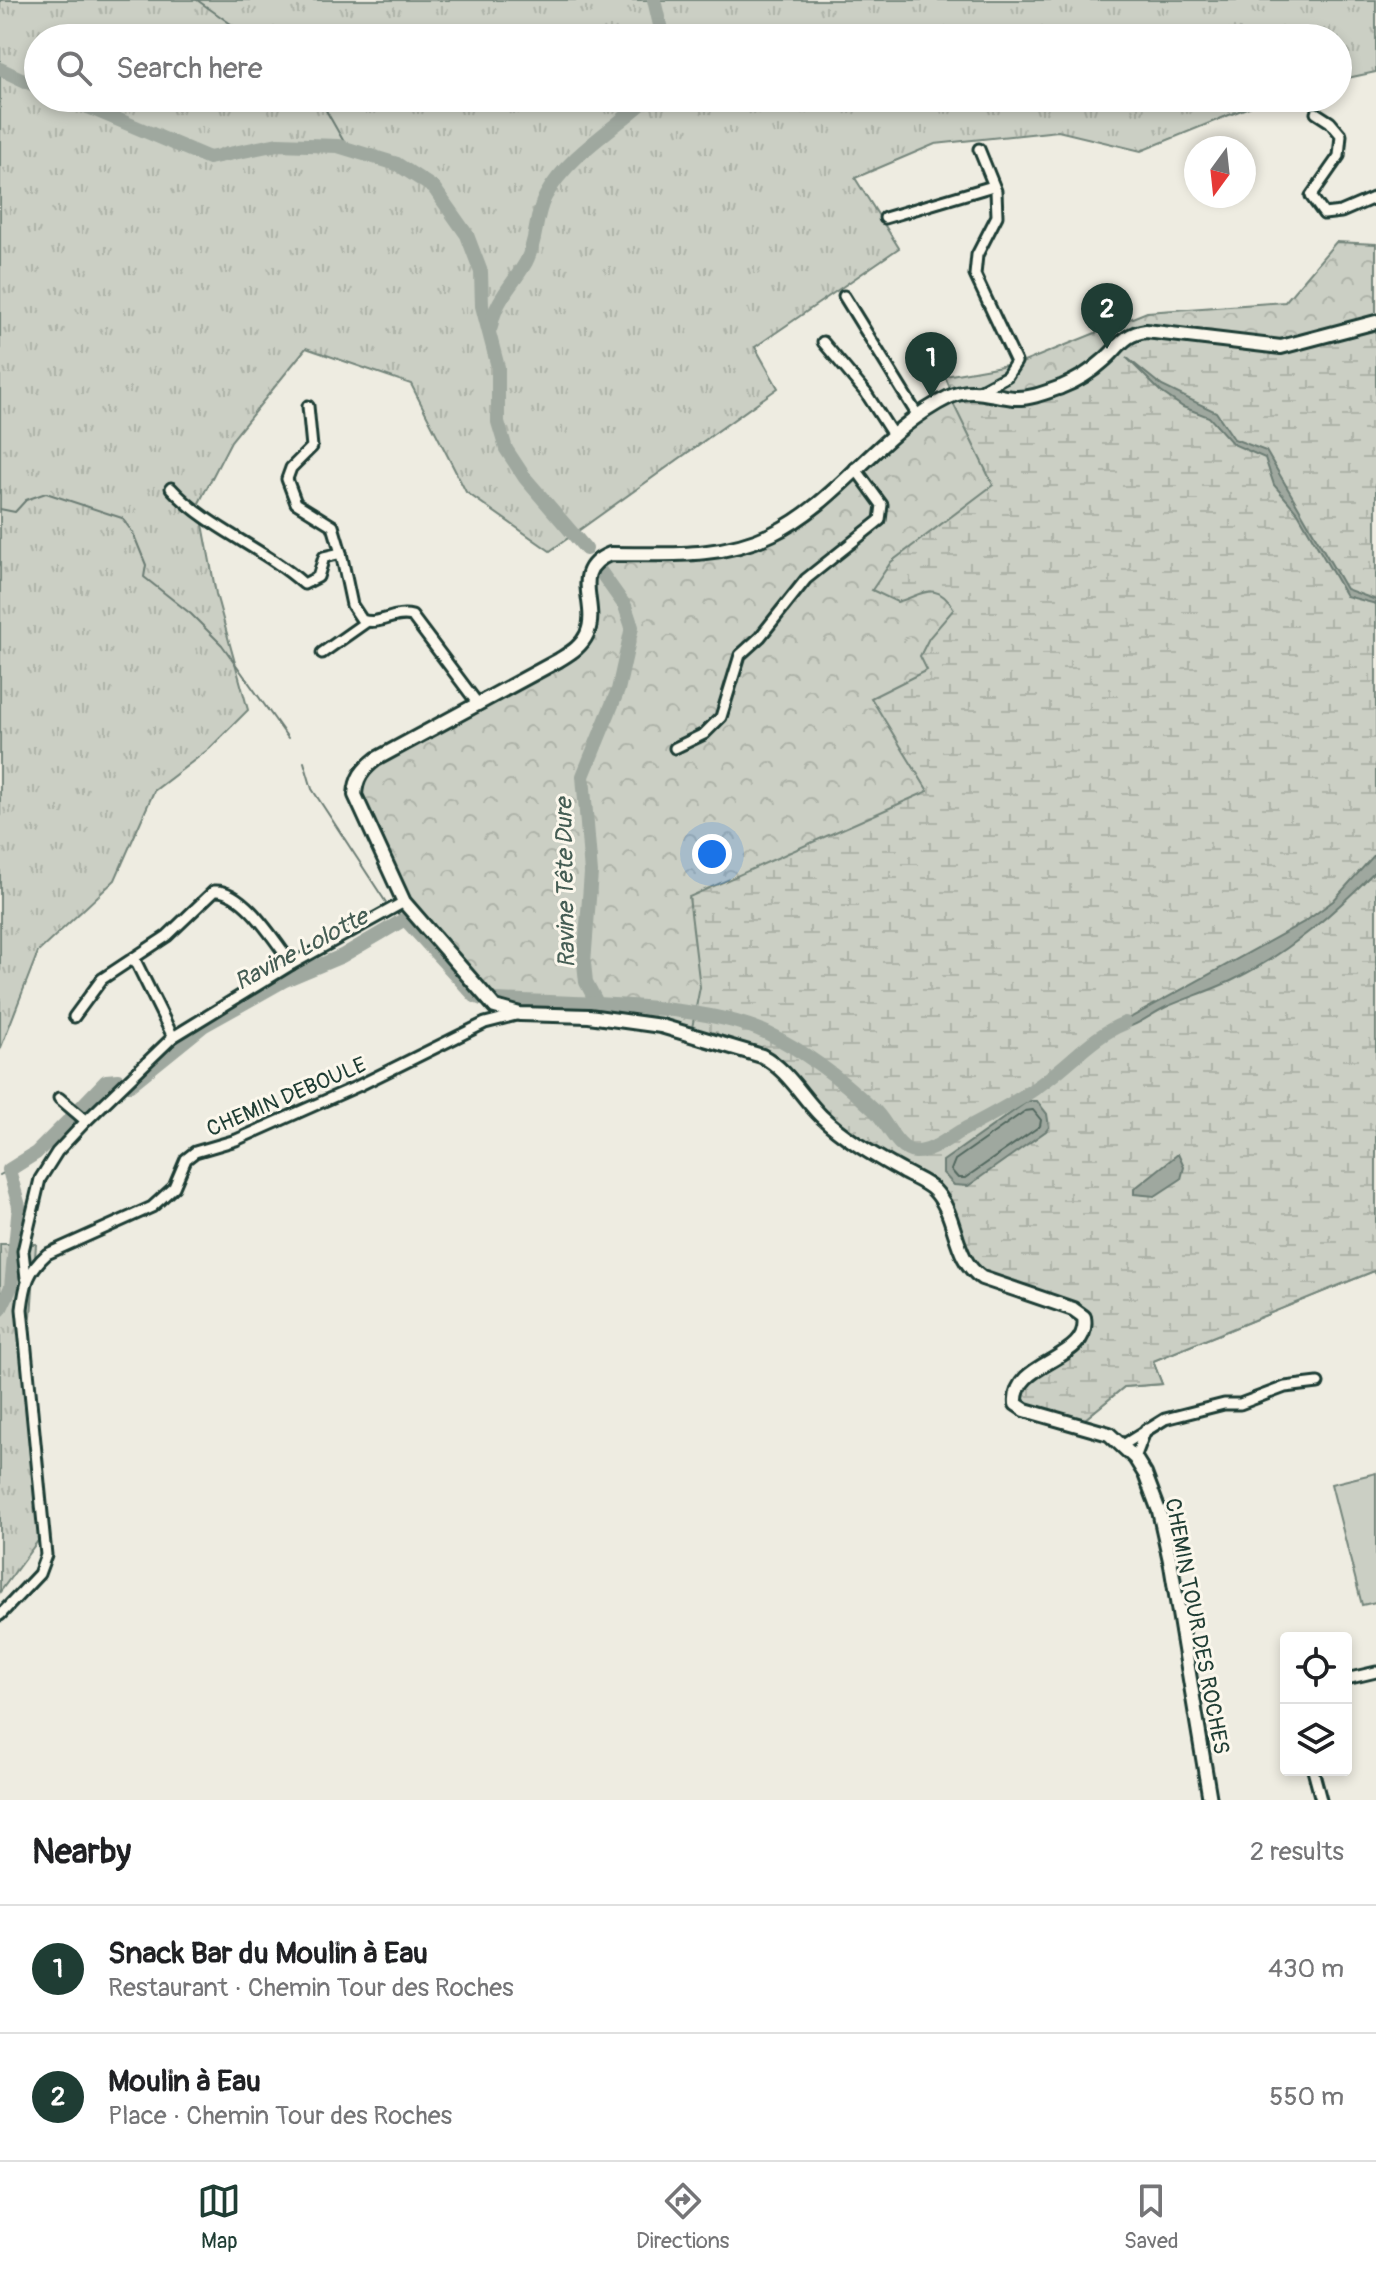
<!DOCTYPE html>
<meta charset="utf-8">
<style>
:root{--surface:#fff;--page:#f2f2f2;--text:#202124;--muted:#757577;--line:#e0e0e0;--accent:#1f3d34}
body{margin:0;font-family:Pangolin,sans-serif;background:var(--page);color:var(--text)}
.controls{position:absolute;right:24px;bottom:24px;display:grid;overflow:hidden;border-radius:8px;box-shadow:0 4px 12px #0003}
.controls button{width:72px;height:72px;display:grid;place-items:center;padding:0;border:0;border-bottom:2px solid var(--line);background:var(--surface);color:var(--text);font:40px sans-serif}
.compass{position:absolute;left:1184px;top:136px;width:72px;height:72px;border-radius:50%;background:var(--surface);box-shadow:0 4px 12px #0003;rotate:195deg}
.you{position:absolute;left:712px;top:854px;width:28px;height:28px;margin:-20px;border:6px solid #fff;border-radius:50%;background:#1a73e8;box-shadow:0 0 0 12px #1a73e833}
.badge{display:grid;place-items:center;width:52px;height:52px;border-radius:50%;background:var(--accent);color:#fff;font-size:26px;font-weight:700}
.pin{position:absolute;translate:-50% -66px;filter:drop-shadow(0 2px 4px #0008)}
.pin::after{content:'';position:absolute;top:42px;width:28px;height:24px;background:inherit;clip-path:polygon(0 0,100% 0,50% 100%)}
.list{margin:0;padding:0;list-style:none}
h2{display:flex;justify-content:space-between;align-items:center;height:104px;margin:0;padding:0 32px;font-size:34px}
h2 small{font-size:26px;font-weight:400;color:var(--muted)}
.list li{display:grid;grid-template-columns:52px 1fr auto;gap:24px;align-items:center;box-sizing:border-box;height:128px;padding:0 32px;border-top:2px solid var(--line)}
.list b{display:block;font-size:30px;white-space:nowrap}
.list p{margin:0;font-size:26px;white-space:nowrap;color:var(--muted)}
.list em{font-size:26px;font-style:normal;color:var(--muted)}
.icon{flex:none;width:44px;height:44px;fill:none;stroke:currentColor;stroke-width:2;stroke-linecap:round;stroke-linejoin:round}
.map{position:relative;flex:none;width:1376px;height:1800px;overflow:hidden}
.search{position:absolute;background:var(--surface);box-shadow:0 4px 12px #0003;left:24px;right:24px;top:24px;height:88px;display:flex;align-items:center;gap:20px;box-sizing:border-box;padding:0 28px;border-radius:44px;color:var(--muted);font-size:30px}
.sheet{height:360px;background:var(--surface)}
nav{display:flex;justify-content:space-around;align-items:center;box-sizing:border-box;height:112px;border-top:2px solid var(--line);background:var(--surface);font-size:22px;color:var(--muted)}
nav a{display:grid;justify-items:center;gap:4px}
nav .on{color:var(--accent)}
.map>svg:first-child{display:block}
.grass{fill:url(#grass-tufts);stroke:#75867c;stroke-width:2}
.forest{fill:url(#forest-crowns);stroke:#75867c;stroke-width:2}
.wetland{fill:url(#wetland-marsh);stroke:#75867c;stroke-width:2}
.garden{fill:#cbcfc4;stroke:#75867c;stroke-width:2}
.water{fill:#9fa89f;stroke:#6c7d74;stroke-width:2}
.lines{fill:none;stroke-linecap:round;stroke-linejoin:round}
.shore{stroke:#52685f;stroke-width:2}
.stream{stroke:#6c7d74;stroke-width:2}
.river{stroke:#9fa89f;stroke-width:14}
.minor-casing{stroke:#1f3d34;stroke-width:15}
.tertiary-casing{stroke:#1f3d34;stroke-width:18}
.minor{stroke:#fbf7ec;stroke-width:9}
.tertiary{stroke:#fbf7ec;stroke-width:12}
.labels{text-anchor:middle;stroke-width:6;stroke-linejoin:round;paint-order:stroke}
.street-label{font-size:22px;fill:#1f3d34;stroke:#fbf7ec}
.water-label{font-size:24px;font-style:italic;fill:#455d54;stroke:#fbf7ec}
</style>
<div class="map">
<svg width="1376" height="1800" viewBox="0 0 1376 1800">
<defs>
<pattern id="grass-tufts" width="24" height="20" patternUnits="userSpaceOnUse" patternTransform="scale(2)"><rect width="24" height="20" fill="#cbcfc4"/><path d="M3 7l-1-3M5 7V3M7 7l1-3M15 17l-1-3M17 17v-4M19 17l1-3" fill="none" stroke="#aeb3a9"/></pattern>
<pattern id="forest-crowns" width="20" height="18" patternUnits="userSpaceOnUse" patternTransform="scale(2)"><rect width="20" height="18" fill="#cbcfc4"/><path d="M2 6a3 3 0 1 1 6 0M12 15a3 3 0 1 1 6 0" fill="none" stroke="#aeb3a9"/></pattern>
<pattern id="wetland-marsh" width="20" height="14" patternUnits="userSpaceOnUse" patternTransform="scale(2)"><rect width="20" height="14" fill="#cbcfc4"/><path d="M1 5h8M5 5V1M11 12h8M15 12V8" fill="none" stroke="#aeb3a9"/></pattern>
</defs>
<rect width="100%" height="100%" fill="#eeece1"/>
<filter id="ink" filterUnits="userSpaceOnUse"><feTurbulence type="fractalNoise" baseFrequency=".0125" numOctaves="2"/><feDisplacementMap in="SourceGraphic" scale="16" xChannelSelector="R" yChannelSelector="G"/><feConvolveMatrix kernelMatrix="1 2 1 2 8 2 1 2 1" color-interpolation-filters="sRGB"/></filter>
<g filter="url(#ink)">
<g class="grass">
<polygon points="0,0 1376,0 1376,72 1338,80 1338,38 38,38 38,98 1271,98 1141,151 1058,131 935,144 855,178 899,248 755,347 778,388 550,551 466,492 411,384 306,348 231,441 199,503 216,594 248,710 209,749 154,791 115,880 38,952 0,1050"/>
<polygon points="0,1244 36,1244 26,1390 40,1538 0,1592"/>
</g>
<polygon class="forest" points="1336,242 1376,244 1376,1274 1374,1271 1153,1361 1162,1384 1124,1387 1079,1424 1066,1352 1086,1326 775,1063 691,1033 501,1010 404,902 356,784 362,771 586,636 587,580 599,559 666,554 772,534 893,435 953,396 945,376 1024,362 1147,312 1285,302"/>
<path class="wetland" d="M1376 322V1274L1374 1271 1153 1361 1162 1384 1124 1387 1079 1424 1025 1410 1015 1391 1066 1352 1084 1317 982 1278 932 1187 857 1145 775 1063 691 1033 700 987 689 897 928 791 871 698 927 670 920 656 929 638 954 609C936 580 924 594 897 602L872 590 891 562 993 485 950 397 1013 398 1064 386 1132 333 1264 346Z"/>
<polygon class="garden" points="1376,1473 1376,1602 1362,1605 1331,1484"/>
<g class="water">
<polygon points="1126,357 1162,386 1216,412 1234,439 1266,451 1346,589 1376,600 1376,604 1346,596 1298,513 1274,485 1265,458 1233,444 1209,417 1183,407 1161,392"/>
<path d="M1376 853V870C1334 913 1290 952 1235 979 1213 990 1189 997 1166 1007 1147 1016 1131 1032 1110 1029L1306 921 1333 901Z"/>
<polygon points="1028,1101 1037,1101 1047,1114 1049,1127 1046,1131 968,1186 954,1185 943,1173 943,1161"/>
<polygon points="1178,1154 1184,1167 1181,1179 1155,1196 1134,1194 1134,1189"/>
</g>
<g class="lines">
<polygon class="shore" points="1033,1110 1041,1120 1040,1126 965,1178 958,1178 951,1170 955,1160 1025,1111"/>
<g class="stream">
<polyline points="197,0 238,29 263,38"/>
<polyline points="319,98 348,149"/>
<polyline points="0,509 15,512 26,500 46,493 122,518 133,533 146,565 144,577 191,614 222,645 288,738"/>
<polyline points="304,762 312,789 387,904"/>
<polyline points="396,912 405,919"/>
<polyline points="0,1175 9,1170"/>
</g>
<g class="river">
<polyline points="654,0 663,38"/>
<polyline points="0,69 38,87"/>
<polyline points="67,98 209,158 278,144 338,146 397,164 434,188 467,235 481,272 482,306 498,367 498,422 506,449 525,478 586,549"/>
<path d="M491 327C495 300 513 285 526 262 538 239 534 218 545 197 567 156 615 128 648 98"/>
<polyline points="598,568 625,606 632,627 618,690 583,776 591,873 584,963 586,982 598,1005"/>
<path d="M497 1000C571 1004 702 1002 767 1033 807 1052 842 1080 874 1110 886 1120 897 1151 915 1152 930 1153 947 1139 959 1132 989 1116 1021 1100 1048 1079 1075 1059 1093 1036 1125 1023"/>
<polyline points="130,1085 203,1026 285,980 342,956 405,919 475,996 482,999"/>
<polyline points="81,1107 106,1081 118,1080"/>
<polyline points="0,1310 11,1287 19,1206 9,1170 36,1153 71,1118"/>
</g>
<g class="minor-casing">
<g id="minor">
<polyline points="1316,113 1330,122 1341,135 1339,156 1311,196 1324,214 1341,212 1376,197"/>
<polyline points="979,149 996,191 997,216 977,255 975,275 1016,362 1007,376 979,391"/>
<polyline points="885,218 993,186"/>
<polyline points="844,296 918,416"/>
<polyline points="823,342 866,393 893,435"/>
<polyline points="308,406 312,447 291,468 287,479 296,503 333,526 341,553"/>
<path d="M171 488C207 528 264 548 304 584L318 577 324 557 341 553 352 605 362 620C380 626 394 611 412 616L478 704"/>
<polyline points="322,653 366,622"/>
<polyline points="675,748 704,734 721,717 740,655 760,637 806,579 880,520 882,505 855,468"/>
<polyline points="134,958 173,1037"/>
<path d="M74 1017 102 979 167 936 214 891C243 888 276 943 292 964"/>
<polyline points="59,1098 86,1121"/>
<polyline points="26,1278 23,1251 40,1179 57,1152 86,1121 173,1037 292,964 404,902"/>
<polyline points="1123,1445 1165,1419 1224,1404 1240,1404 1285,1387 1318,1383"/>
<polyline points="1135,1458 1146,1429"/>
<path d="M0 1615 39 1574 46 1555 22 1309C25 1284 28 1271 47 1254L152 1207 174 1187 186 1159 195 1152 236 1140 358 1086 485 1023 520 1014"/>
<polyline points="1346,1679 1376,1672"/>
<polyline points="1313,1770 1321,1800"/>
</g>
</g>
<g class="tertiary-casing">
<path id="tertiary" d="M1210 1800 1171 1565 1159 1511 1145 1474 1135 1458 1109 1434 1025 1410 1016 1404C1012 1359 1092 1362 1084 1317L1073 1309 982 1278C951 1257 959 1216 934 1190 926 1182 912 1177 902 1171 874 1155 845 1139 821 1116 801 1096 788 1070 762 1056L661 1026 589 1016 520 1014 495 1007 404 902 355 795C356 778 362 770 376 759L559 660C570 653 581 647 587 634 600 604 568 571 610 554 665 554 720 559 772 534 839 502 881 430 949 397 973 386 991 396 1014 398 1030 399 1047 392 1061 387 1076 381 1091 372 1103 361 1119 348 1123 334 1146 331L1281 347 1376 322"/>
</g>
<use href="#minor" class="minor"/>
<use href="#tertiary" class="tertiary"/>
</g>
</g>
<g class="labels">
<g class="street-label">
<text transform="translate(286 1096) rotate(-23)" y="8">CHEMIN DEBOULE</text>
<text transform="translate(1198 1626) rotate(79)" y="8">CHEMIN TOUR DES ROCHES</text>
</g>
<g class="water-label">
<text transform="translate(565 883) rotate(-91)" y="8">Ravine Tête Dure</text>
<text transform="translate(301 949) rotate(-28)" y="8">Ravine Lolotte</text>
</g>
</g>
</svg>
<div class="controls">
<button><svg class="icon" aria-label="locate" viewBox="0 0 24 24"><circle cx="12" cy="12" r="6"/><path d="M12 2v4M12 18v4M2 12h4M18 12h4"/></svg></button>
<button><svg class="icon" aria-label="layers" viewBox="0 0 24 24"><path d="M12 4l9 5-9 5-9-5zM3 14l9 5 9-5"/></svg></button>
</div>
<svg class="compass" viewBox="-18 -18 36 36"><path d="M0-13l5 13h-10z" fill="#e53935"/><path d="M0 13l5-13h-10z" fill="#757577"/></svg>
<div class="you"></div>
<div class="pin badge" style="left:931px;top:398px">1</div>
<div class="pin badge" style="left:1107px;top:349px">2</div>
<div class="search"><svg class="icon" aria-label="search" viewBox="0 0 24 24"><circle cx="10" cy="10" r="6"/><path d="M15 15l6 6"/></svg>Search here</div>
</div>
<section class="sheet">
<h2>Nearby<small>2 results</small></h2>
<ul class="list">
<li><span class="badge">1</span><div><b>Snack Bar du Moulin à Eau</b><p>Restaurant · Chemin Tour des Roches</p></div><em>430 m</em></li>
<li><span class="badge">2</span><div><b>Moulin à Eau</b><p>Place · Chemin Tour des Roches</p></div><em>550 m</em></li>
</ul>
</section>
<nav>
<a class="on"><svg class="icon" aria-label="map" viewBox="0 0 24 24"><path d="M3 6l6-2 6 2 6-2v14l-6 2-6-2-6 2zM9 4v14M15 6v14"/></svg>Map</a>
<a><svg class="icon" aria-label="directions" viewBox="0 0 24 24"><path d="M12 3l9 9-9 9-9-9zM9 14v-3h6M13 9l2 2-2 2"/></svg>Directions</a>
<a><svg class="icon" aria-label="saved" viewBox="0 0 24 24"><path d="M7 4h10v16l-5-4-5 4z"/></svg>Saved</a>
</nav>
